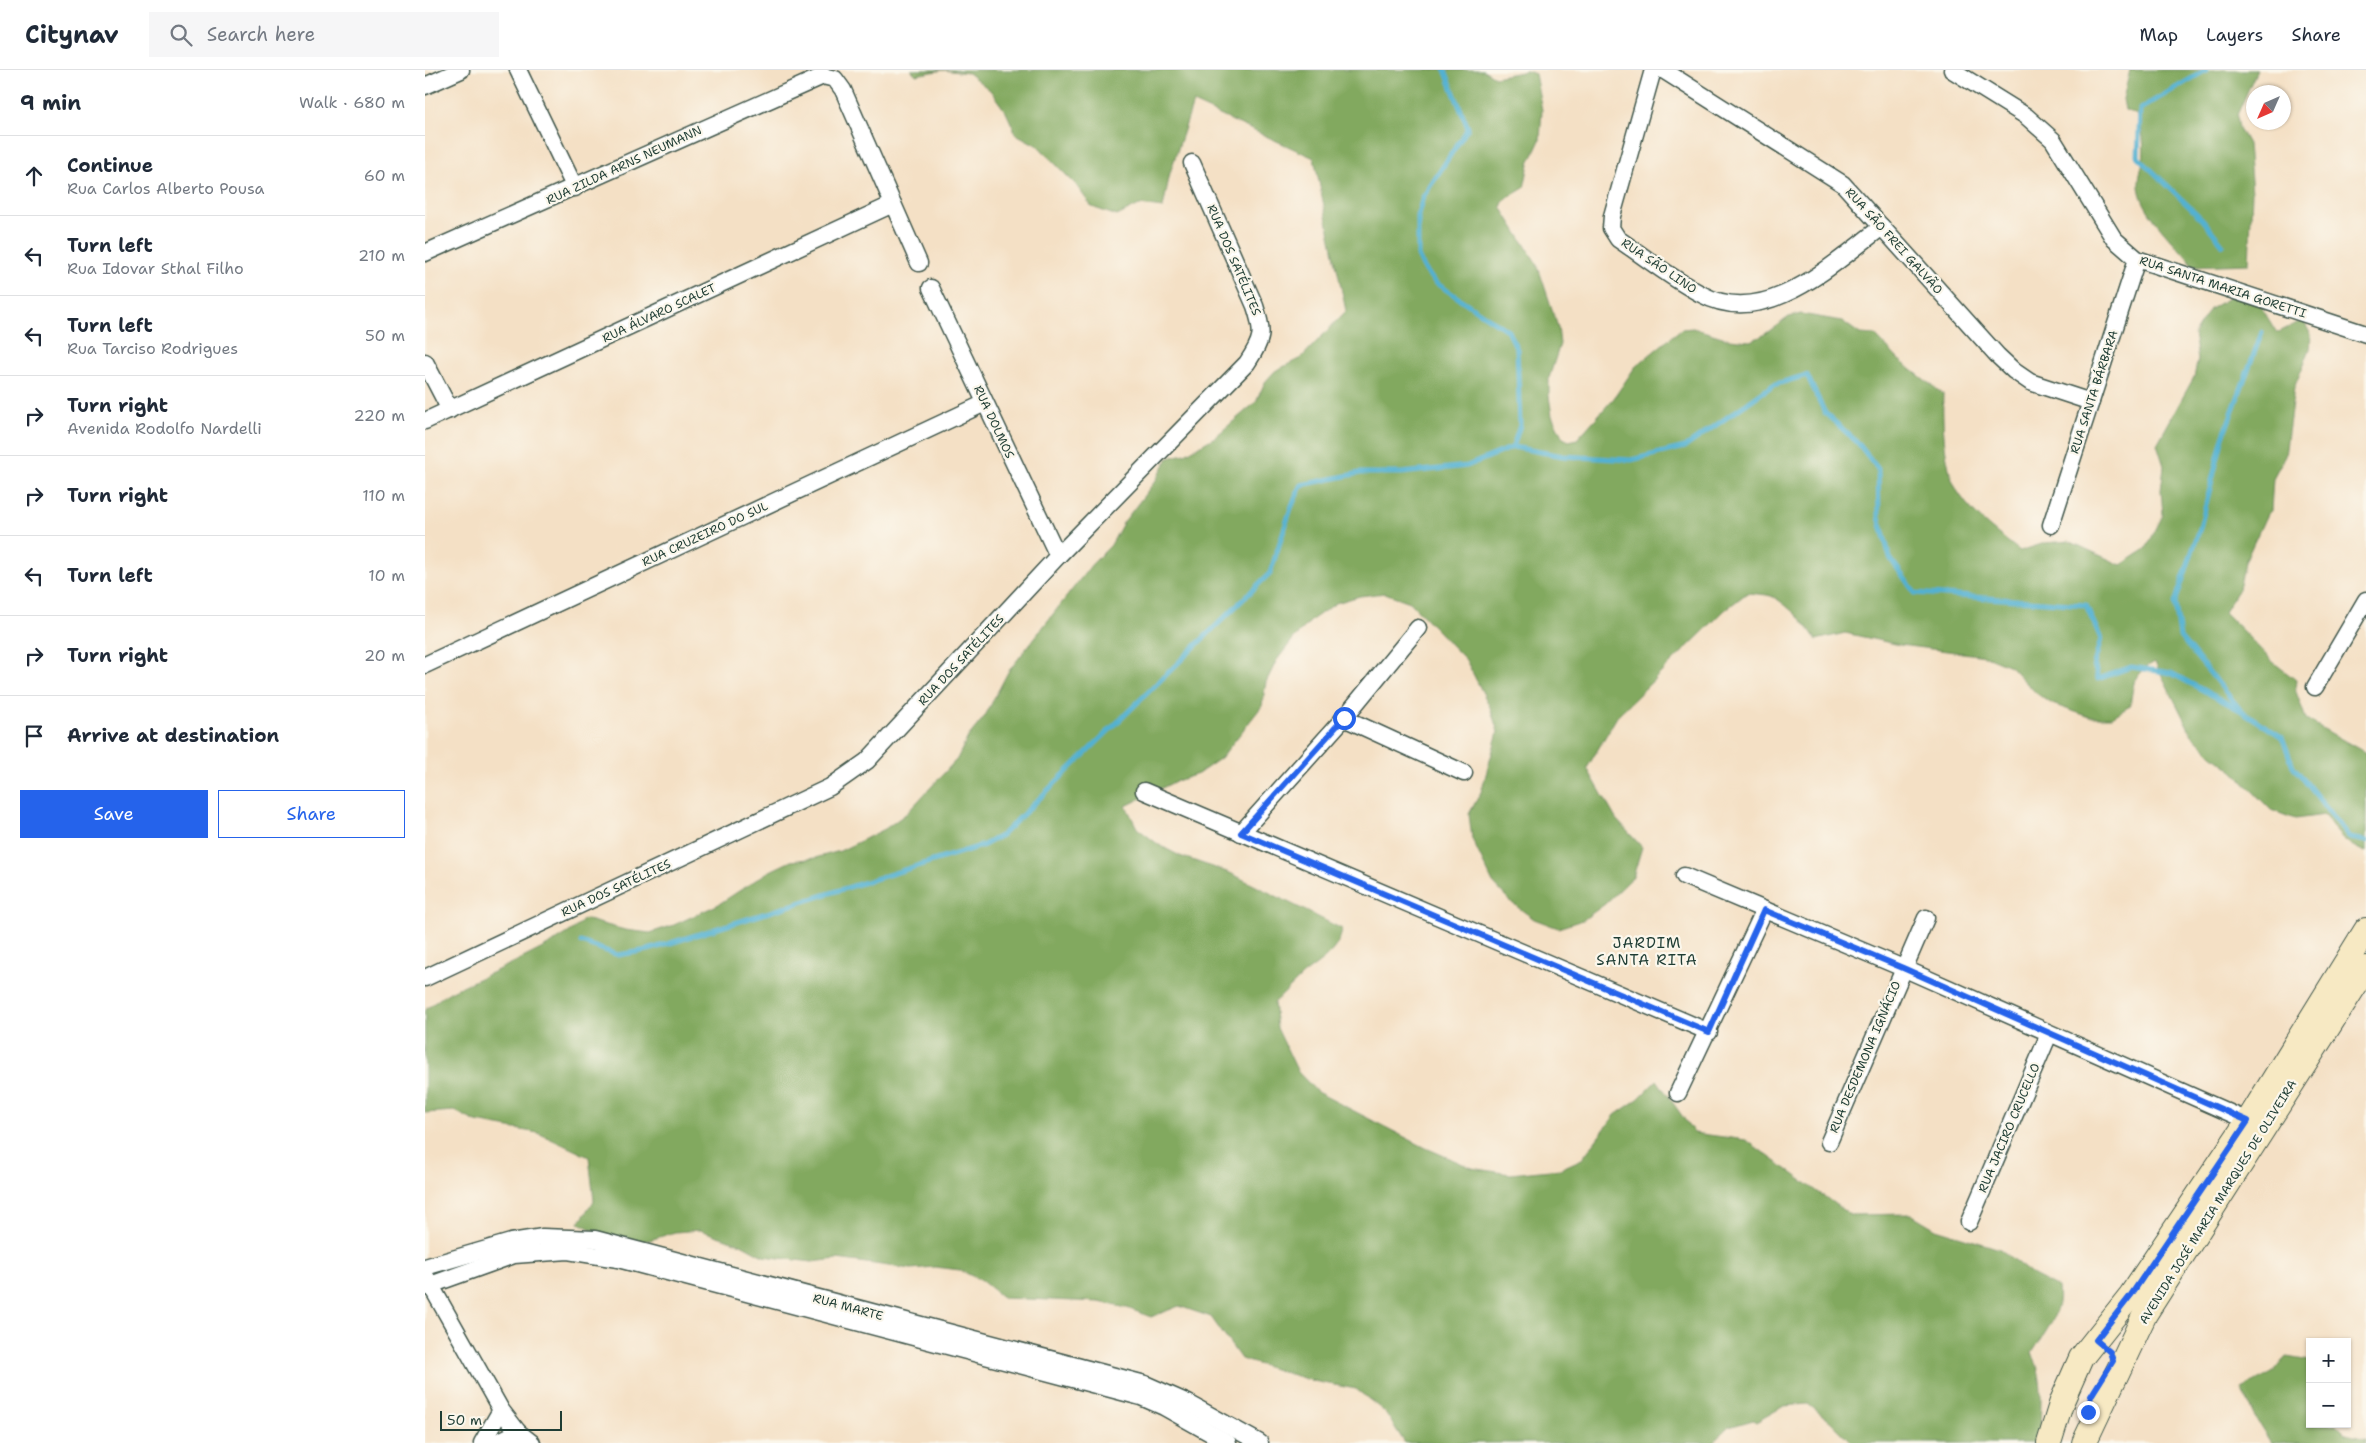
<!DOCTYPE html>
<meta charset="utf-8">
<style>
:root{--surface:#fff;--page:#f6f6f7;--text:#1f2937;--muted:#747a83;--line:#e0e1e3;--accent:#2563eb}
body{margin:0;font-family:"Shantell Sans",sans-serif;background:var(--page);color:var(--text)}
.controls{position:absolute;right:15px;bottom:15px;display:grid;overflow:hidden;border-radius:0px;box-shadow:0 1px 4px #0004}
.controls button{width:45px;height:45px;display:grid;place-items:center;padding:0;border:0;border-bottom:1px solid var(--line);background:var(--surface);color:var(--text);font:25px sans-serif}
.compass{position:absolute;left:1821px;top:15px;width:45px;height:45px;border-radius:50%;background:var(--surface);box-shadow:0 1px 4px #0004;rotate:225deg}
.scale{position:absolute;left:15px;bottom:12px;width:122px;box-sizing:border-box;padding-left:5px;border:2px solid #1f3d34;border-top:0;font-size:14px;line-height:18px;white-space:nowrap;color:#1f3d34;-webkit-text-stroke:4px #fbf7ec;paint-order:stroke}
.stop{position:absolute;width:15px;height:15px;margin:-11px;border:4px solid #2563eb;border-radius:50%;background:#fff}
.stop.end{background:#2563eb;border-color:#fff;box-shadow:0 1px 5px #0008}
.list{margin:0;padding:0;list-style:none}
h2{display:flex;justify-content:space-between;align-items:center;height:65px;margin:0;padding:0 20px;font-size:21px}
h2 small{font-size:16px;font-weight:400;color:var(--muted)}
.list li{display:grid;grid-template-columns:32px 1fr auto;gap:15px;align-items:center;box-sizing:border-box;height:80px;padding:0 20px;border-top:1px solid var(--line)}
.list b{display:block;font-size:19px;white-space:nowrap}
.list p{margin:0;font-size:16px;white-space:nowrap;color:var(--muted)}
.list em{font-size:16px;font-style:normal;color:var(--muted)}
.actions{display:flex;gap:10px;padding:15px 20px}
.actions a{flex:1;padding:11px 0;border:1px solid var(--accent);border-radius:0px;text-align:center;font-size:18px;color:var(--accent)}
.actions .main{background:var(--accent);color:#fff}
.icon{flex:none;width:28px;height:28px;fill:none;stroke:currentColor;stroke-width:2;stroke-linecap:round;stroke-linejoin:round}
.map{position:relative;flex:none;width:1941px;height:1373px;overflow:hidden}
header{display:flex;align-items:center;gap:30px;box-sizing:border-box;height:70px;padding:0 25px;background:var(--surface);border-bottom:1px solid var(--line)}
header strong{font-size:24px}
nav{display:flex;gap:28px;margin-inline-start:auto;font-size:18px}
.search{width:350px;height:45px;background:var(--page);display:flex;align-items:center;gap:12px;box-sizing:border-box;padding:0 18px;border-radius:0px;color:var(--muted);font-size:19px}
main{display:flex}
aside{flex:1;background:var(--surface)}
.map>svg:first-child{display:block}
.forest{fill:#82a95f;stroke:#50734a}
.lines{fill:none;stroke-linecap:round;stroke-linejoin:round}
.stream{stroke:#53b1d1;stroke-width:5}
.minor-casing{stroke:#3f554a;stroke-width:19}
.secondary-casing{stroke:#3f554a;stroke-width:26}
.minor{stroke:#fff;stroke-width:16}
.secondary{stroke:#f7e9c3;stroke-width:24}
.route{stroke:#2563eb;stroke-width:6}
.labels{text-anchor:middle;stroke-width:4.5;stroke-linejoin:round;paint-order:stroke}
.street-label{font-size:12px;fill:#1f3d34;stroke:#fbf7ec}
.quarter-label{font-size:15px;letter-spacing:1px;fill:#1f3d34;stroke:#fbf7ec}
</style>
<header>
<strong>Citynav</strong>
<div class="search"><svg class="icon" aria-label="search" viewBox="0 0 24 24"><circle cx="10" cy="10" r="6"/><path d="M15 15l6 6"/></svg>Search here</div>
<nav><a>Map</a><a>Layers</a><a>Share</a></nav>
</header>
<main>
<aside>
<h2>9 min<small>Walk · 680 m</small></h2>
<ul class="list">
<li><svg class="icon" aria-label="ahead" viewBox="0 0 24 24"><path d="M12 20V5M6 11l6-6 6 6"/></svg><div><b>Continue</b><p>Rua Carlos Alberto Pousa</p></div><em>60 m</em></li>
<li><svg class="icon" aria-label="left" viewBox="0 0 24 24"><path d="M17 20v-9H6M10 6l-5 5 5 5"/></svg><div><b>Turn left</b><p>Rua Idovar Sthal Filho</p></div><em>210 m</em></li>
<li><svg class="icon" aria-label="left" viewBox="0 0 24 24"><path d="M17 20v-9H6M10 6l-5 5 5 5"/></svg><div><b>Turn left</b><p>Rua Tarciso Rodrigues</p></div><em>50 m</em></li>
<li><svg class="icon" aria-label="right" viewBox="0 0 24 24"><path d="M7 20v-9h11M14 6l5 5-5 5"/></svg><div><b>Turn right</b><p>Avenida Rodolfo Nardelli</p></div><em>220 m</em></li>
<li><svg class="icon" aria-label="right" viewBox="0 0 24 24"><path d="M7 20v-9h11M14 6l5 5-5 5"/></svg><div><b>Turn right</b></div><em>110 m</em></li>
<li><svg class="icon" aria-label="left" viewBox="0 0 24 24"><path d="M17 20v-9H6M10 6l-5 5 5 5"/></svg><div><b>Turn left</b></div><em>10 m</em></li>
<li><svg class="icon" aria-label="right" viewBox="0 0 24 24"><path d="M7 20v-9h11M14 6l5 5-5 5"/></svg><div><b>Turn right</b></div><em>20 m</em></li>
<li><svg class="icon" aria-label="arrive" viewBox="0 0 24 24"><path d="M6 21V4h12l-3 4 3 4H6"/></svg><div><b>Arrive at destination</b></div></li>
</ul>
<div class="actions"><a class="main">Save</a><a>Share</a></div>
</aside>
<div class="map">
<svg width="1941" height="1373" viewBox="0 0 1941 1373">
<rect width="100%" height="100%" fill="#fbf7ec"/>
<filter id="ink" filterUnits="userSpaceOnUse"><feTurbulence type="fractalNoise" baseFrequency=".02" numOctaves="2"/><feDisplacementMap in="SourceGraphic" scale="10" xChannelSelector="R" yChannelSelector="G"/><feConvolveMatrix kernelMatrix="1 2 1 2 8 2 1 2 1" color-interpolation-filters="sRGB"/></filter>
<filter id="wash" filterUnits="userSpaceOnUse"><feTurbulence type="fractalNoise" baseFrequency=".0096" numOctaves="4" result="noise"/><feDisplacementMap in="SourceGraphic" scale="20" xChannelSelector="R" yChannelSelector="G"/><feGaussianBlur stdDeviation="1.12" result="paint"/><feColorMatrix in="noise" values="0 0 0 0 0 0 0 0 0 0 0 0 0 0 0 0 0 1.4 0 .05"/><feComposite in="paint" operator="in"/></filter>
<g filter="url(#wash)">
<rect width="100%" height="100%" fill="#f4e0c5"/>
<g class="forest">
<path d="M486 0H1058L1070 7 1102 1 1110 4 1117 40 1115 70 1104 94 1099 118 1079 130 1076 137 1112 194 1133 257 1135 274 1124 308V326L1127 346 1138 368 1144 371 1152 369 1189 328 1210 297 1256 259 1268 258 1304 269 1325 271 1337 266 1364 247 1376 244 1417 251 1435 264 1450 265 1474 290 1518 324C1517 351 1519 403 1535 425 1550 447 1574 465 1595 481L1620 473 1644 471 1696 495 1721 479 1738 445 1736 420 1739 396 1732 374 1769 307 1773 289 1769 264 1785 239 1807 226 1832 230 1852 263 1878 250 1886 265 1885 279 1869 318 1860 386 1848 408 1846 441 1842 444 1820 492 1814 519 1799 542 1848 592 1871 610 1870 619 1881 649 1941 683V782C1921 775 1911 763 1900 745L1870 749 1846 740 1808 701 1786 684 1767 665 1730 592C1707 604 1709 612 1705 636L1687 647H1665L1627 634 1611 623 1585 596 1561 586 1475 575 1420 563 1391 570C1385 557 1359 531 1346 526 1339 524 1330 524 1322 523L1300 540 1193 645 1162 698 1191 749 1217 777 1208 807 1180 834 1158 850 1133 858 1109 849 1087 833 1068 813 1047 769 1044 744 1056 722 1073 662 1065 637 1041 590 985 532 960 523 935 526 911 533 888 549 869 568 852 590 841 612 837 636 796 688 773 704 749 712 701 736 712 758 734 775 755 786 805 803 917 859C915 881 893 893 878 905 868 914 859 924 849 933L852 958 873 1002 892 1022 1001 1078 1047 1098 1085 1104 1135 1099 1157 1089 1190 1045 1213 1029 1232 1010 1269 1063 1321 1070 1425 1145 1486 1144 1511 1159 1575 1179 1606 1204 1633 1218C1637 1243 1620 1262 1607 1283 1622 1314 1613 1340 1616 1373H1427L1405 1351 1383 1334 1359 1336 1331 1352 1328 1350 1304 1357 1287 1373H980L960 1342 931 1319 888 1311 816 1289 786 1247 754 1236 726 1247 702 1238 674 1232 578 1228 557 1211 535 1200 510 1197 486 1199 412 1189 387 1192 338 1186 316 1174 275 1160 250 1162 225 1170 200 1173 176 1164 154 1153 169 1131 164 1087 113 1063 51 1052 30 1041 0 1043V940C8 934 16 927 25 922 55 907 142 872 159 849L200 860 225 863 249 855 294 834 343 802 366 791 390 788 415 781 460 759 482 743 532 689 543 667 560 646 583 602 667 494 686 475 698 453 731 410 743 388 760 384 790 367 831 332 840 312 850 301 876 288 921 241 889 88 768 33 745 103 738 138 714 135 692 146 667 137 651 115 613 76 591 64 581 42 565 20 543 3 518 0 491 5Z"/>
<path d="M1705 0H1832L1812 45 1814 58 1823 74 1827 123 1824 194 1767 196 1765 191C1749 172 1720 145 1715 122 1712 111 1716 101 1718 91 1720 78 1718 57 1712 45L1700 40 1698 29Z"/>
<polygon points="1862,1287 1885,1291 1885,1354 1911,1354 1921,1364 1941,1369 1941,1373 1846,1373 1831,1349 1817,1319 1847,1303"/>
</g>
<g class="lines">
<g class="stream">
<polyline points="1020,0 1043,58 998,127 993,144 993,186 1000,201 1011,213 1083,261 1092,279 1095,355 1088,377"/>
<polyline points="1781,0 1715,39 1713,87 1778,150 1798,175"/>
<polyline points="1814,638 1755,567 1750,533 1775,458 1798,367 1837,262"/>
<polyline points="156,872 193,885 223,880 559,775 577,765 845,503 866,438 876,415 935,403 977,403 1042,396 1088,377 1138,386 1206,390 1260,377 1348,315 1382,305 1400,343 1433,373 1453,399 1454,447 1465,488 1490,523 1661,535 1676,569 1669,594 1673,609 1706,597 1746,603 1815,640 1857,667 1868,696 1925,768 1941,771"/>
</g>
</g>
</g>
<g filter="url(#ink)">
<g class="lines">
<g class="minor-casing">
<g id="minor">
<polyline points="93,0 150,118"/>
<path d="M1228 0 1187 146 1186 158 1193 169C1220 187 1247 209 1276 224 1341 260 1408 193 1457 157"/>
<polyline points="1238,0 1418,114 1573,286 1589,301 1605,312 1666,332"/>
<polyline points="1527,0 1601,46 1628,70 1689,169 1712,189 1941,264"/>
<polyline points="0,16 36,0"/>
<polyline points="0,183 398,6 410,9 418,20 494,193"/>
<polyline points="506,218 633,486"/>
<polyline points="0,292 25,340"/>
<polyline points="0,351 468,134"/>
<polyline points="1626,455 1712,189"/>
<polyline points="0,595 560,333"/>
<polyline points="1890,617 1941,530"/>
<polyline points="919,648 1039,703"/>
<polyline points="719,721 1284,962"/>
<polyline points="816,763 919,648 993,558"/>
<polyline points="1259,806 1478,898 1823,1051"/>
<path d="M0 908 405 717 442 691 633 486 822 293C838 269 839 263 830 236L767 93"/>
<polyline points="1253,1023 1339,841"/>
<polyline points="1404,1072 1501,848"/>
<polyline points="1544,1152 1624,964"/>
<polyline points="0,1197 86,1172 118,1167 170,1169 720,1314 763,1333 835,1373"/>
<polyline points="0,1205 76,1340 93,1362 107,1373"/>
<polyline points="0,1217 89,1185 143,1181 193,1189 716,1327 739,1337 803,1373"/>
<polyline points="57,1373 76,1340"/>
<polyline points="70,1373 93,1362"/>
</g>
</g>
<g class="secondary-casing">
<g id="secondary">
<polyline points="1624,1373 1637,1331 1656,1288 1706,1225 1823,1051 1941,860"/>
<polyline points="1659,1373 1720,1244 1941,898"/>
</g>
</g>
<use href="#minor" class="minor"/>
<use href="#secondary" class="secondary"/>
</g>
</g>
<g class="lines" filter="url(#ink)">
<polyline class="route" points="919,648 816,763 1284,962 1339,840 1478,898 1823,1051 1706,1225 1671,1270 1685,1282 1688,1291 1666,1326 1663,1342"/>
</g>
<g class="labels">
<g class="street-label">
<text transform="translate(199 95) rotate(-25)" y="4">RUA ZILDA ARNS NEUMANN</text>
<text transform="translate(1469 171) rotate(48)" y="4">RUA SÃO FREI GALVÃO</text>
<text transform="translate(809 190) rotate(67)" y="4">RUA DOS SATÉLITES</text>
<text transform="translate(1234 196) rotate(34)" y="4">RUA SÃO LINO</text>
<text transform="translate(1798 217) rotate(18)" y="4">RUA SANTA MARIA GORETTI</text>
<text transform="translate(234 243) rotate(-25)" y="4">RUA ÁLVARO SCALET</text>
<text transform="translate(1669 322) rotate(-72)" y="4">RUA SANTA BÁRBARA</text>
<text transform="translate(569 352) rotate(65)" y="4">RUA DOLMOS</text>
<text transform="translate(280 464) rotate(-25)" y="4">RUA CRUZEIRO DO SUL</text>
<text transform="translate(536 590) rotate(-47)" y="4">RUA DOS SATÉLITES</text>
<text transform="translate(191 818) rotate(-25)" y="4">RUA DOS SATÉLITES</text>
<text transform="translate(1440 987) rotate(-67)" y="4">RUA DESDEMONA IGNÁCIO</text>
<text transform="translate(1584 1058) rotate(-67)" y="4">RUA JACIRO CRUCELLO</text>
<text transform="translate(1793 1132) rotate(-58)" y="4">AVENIDA JOSÉ MARIA MARQUES DE OLIVEIRA</text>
<text transform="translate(423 1237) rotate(15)" y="4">RUA MARTE</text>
</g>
<g class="quarter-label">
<text x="1222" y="878">JARDIM<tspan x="1222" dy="17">SANTA RITA</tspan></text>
</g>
</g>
</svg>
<div class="controls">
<button>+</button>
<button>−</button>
</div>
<svg class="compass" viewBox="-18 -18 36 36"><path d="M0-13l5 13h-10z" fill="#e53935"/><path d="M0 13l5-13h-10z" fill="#747a83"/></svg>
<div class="scale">50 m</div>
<div class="stop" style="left:919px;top:648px"></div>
<div class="stop end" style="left:1663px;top:1342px"></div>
</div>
</main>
